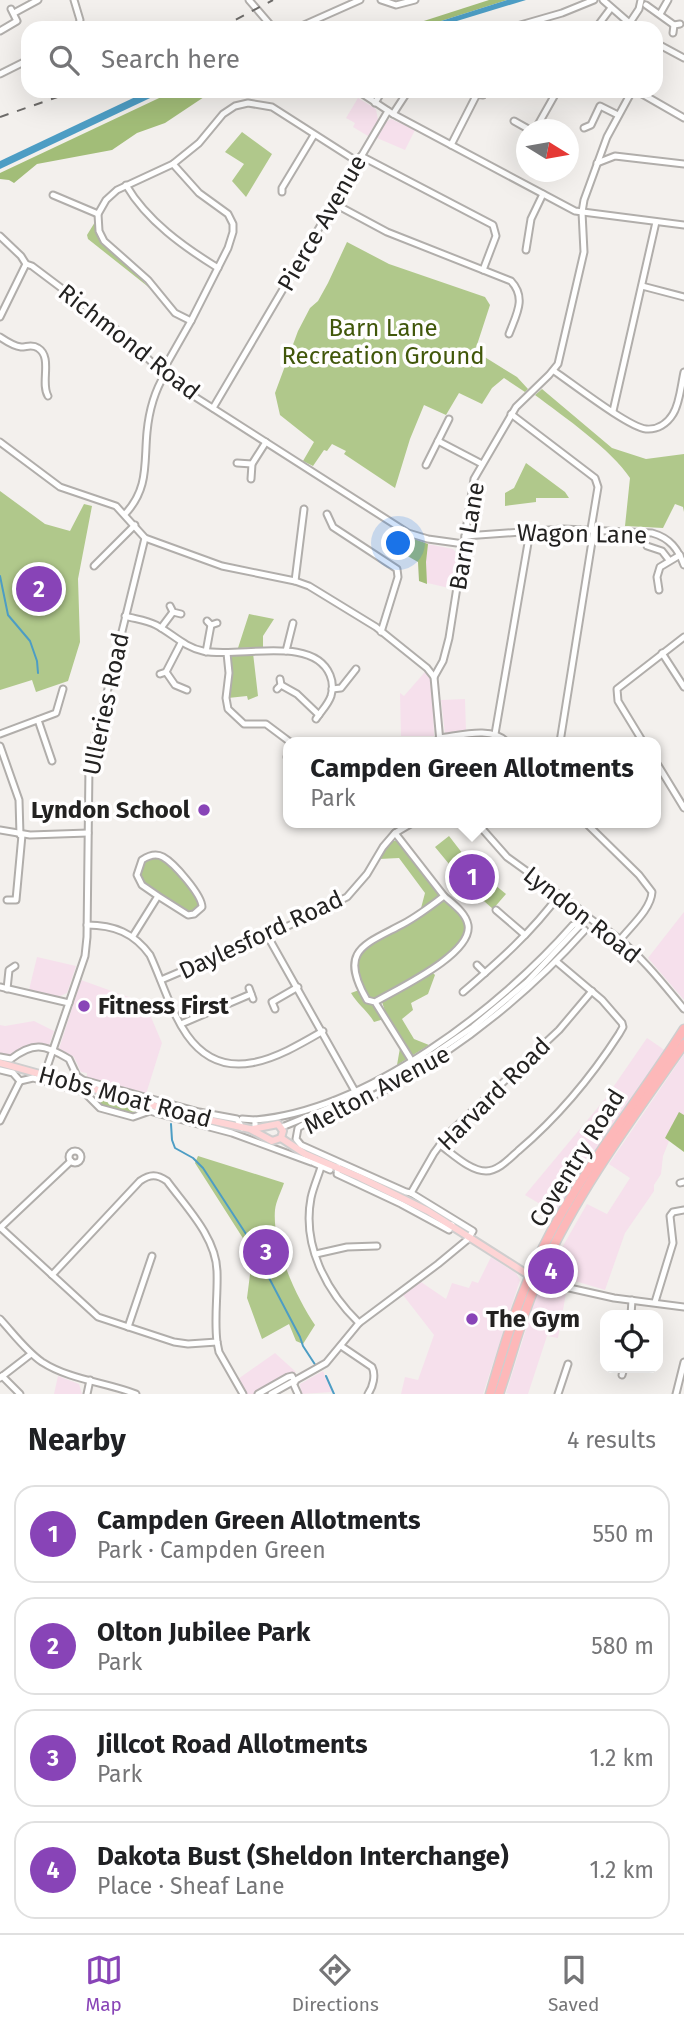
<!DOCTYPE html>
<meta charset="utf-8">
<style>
:root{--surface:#fff;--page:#f2f2f2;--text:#202124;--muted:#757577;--line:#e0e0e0;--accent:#8844b7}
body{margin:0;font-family:"Fira Sans",sans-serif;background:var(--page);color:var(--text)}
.controls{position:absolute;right:21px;bottom:21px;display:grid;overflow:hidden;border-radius:14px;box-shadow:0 7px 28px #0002}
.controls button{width:63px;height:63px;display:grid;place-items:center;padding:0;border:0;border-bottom:2px solid var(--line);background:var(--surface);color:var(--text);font:35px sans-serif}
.compass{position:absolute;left:516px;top:119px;width:63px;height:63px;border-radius:50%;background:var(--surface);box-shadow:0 7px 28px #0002;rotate:101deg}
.you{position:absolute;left:399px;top:544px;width:24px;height:24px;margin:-18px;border:5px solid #fff;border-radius:50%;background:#1a73e8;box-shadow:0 0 0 10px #1a73e833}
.badge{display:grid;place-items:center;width:46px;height:46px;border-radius:50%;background:var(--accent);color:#fff;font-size:23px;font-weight:700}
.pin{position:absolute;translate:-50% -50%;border:4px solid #fff;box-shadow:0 2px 7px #0006}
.popup{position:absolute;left:283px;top:737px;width:378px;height:91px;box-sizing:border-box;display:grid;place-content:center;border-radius:14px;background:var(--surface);filter:drop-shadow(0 2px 5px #0005);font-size:23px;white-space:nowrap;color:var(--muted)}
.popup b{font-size:26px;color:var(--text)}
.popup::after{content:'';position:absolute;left:50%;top:100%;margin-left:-14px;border:14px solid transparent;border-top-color:var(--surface)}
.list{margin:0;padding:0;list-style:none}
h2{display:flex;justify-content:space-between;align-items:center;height:91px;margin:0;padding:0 28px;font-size:30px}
h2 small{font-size:23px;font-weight:400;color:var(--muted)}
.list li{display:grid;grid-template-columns:46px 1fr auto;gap:21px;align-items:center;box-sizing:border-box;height:98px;margin:0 14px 14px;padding:0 14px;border:2px solid var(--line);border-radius:21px}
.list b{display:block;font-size:26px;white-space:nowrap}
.list p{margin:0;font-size:23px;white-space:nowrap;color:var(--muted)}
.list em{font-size:23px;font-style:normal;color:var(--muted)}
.icon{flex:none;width:38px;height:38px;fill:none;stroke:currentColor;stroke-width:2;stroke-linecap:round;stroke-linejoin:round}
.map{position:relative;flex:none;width:684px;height:1394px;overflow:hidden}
.search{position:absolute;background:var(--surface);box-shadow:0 7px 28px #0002;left:21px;right:21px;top:21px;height:77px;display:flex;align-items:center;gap:18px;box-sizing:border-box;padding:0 24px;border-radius:21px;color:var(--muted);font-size:26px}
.sheet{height:539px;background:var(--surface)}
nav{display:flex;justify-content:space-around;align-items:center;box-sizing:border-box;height:98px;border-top:2px solid var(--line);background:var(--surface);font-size:19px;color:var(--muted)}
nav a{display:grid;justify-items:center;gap:4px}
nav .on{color:var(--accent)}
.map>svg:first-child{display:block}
.commercial{fill:#f6e0ec}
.green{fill:#b0c88b}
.forest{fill:#a2bd78}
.water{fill:#4d9dc4}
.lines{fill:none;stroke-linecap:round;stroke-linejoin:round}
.stream{stroke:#4d9dc4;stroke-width:2}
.minor-casing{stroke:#b1aeab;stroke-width:9}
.major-casing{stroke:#cfcece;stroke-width:10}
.highway-casing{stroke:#cfcece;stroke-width:11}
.minor{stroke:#fff;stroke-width:5}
.major{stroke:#fed4d5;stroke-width:6}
.highway{stroke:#fdb8b9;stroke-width:8}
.rail{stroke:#6d6b69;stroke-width:2;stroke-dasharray:9 9;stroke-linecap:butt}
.poi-dot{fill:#8844b7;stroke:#fffefe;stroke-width:2.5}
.labels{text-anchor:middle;stroke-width:7;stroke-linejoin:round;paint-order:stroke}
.street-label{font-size:24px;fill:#232221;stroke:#fffefe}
.park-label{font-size:24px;fill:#41570a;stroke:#fffefe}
.poi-label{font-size:24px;font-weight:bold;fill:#232221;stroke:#fffefe;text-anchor:start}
</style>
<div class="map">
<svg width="684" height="1394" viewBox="0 0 684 1394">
<rect width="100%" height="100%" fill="#f3f0ed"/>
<g class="commercial">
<polygon points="358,98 376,109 378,120 368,136 353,127 355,123 346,118"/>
<polygon points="391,119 415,130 405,150 377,138 387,121"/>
<polygon points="399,533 417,542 453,549 459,556 453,589 419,581 418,562 390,546"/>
<polygon points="425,672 432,681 434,736 401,736 400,693 404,696"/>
<polygon points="465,699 466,732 445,734 441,700"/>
<polygon points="684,912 684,1000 648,958"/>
<polygon points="37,957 76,966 67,993 58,997 29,990"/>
<polygon points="81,980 145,1003 162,1043 146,1094 87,1077 87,1073 81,1072 74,1057 59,1049"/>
<polygon points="34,1021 54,1031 49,1045 27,1045 9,1056 0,1054 0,1025 5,1026"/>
<polygon points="647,1038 666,1051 555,1217 544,1211 545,1207 525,1195 605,1099"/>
<polygon points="684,1054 684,1115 680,1113 665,1138 669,1141 663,1156 661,1174 654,1185 654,1191 625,1233 605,1290 555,1275 550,1272 551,1267 587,1204 607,1214 630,1178 609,1164"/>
<polygon points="491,1257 516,1273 520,1280 483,1394 401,1394 405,1377 418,1380 434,1335 403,1295 421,1282 446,1299 452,1283 469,1288 472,1281 478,1283"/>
<polygon points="543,1289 566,1293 558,1338 547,1336 528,1394 510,1394 506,1393 538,1291"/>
<polygon points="275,1353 296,1372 254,1394 246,1394 238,1379"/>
<polygon points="323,1371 332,1392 301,1394 300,1384"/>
<polygon points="58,1376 79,1384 82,1394 54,1394"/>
</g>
<g class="green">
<polygon points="242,132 272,154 246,197 232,181 244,164 225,152"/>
<polygon points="95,222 102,241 151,289 88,239 87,235"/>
<polygon points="347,242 389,264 485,297 490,305 475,351 517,377 528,389 525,392 504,378 492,388 482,404 459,393 446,415 424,405 410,439 395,488 344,454 346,451 332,444 327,451 324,450 313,466 303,461 314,442 280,415 275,393 298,331 310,308 318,301 328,283"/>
<path d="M542 389 612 448 646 459 684 454V512L683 507 675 504 663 528 625 526 630 478C612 450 563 416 535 395Z"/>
<polygon points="526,463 565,492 569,498 536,498 536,502 505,506 505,493 514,488"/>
<polygon points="0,491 45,524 70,531 84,504 92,506 78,579 80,642 68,681 36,692 32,680 0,690"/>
<polygon points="249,614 274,619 263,636 263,647 238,648"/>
<polygon points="253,653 258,696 248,700 247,696 228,698 232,678 232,656"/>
<polygon points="449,836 473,867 506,894 493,909 468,887 435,847"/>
<polygon points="392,841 398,841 439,892 439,897 420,912 425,893 399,858 379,859"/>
<polygon points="157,857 163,858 197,895 200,903 198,910 189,914 143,884 139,878 143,861"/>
<path d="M441 900C450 901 457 909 462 916 465 922 467 930 465 937 457 956 395 988 376 1000L368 998C360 981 350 964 364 947L423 915Z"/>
<path d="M431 971 435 975 428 994 411 1003 413 1010 402 1019 414 1039 429 1045 397 1065 400 1048 384 1019 374 1022C368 1011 358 1005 351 993L359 990C365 1002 375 1005 382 1016L386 1014 382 1002Z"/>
<path d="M96 1096 105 1098V1096L152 1109C133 1117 111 1114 95 1101Z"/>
<path d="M198 1156 284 1183C281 1192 276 1201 275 1210 272 1245 296 1297 315 1325L303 1344 296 1341 289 1324 262 1339 247 1298 252 1259 246 1243 195 1163Z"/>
</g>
<g class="forest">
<polygon points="489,0 507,0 419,28 402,28"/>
<polygon points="174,91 200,91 204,97 165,123 137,133 112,150 37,164 14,183 9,180 0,179 0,173"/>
<polygon points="399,533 428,544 426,562 427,584 419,581 418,562 390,546"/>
<polygon points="679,1112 684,1115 684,1152 665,1138"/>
</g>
<g class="water">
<polygon points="507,0 526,0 434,28 419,28"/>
<polygon points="148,91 165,91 0,169 0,161"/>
</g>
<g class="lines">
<g class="stream">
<polyline points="0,576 8,615 30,641 37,661 38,673"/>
<polyline points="171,1124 172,1140 175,1148 193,1158 203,1168 246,1234 300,1337 303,1346 316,1366"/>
<polyline points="326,1376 334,1394"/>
</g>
<g class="minor-casing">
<g id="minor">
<polyline points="74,0 80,20 78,28"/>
<polyline points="249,0 273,28"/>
<polyline points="381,0 396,5 415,0"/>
<polyline points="603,0 635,28"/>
<polyline points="646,5 674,25"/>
<polyline points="14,13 38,0"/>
<polyline points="660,14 668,0"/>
<polyline points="629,24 639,9 641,0"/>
<polyline points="297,28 360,0"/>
<polyline points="510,28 562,13 594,0"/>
<polyline points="596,28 611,8"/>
<polyline points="0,31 17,21 11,9"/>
<polyline points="673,33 674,25 680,24"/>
<polyline points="656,43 684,58"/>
<polyline points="0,74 28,60"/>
<polyline points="344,91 351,91"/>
<polyline points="358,91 393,114 575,211 684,225"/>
<polyline points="637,91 684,118"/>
<polyline points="375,103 382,91"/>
<polyline points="393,114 408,91"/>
<polyline points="514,121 530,130"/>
<polyline points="584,128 591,125 600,106 618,115"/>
<polyline points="535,130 557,91"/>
<polyline points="451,145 477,94 483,95 485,91"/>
<polyline points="361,156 493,225 496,236 483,270"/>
<polyline points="597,163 615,156 684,164"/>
<path d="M126 185C147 221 184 247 218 268"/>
<polyline points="282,192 282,188 314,135"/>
<polyline points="53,195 98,214"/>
<path d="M333 203 387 232 511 281C527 298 516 315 509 334"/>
<polyline points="0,236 21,256 26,264 32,266 121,333 162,372 189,393 408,533 428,539 464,544"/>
<polyline points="526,250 531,219 543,194"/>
<polyline points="642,286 684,297"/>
<polyline points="0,317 26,264"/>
<polyline points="191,321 175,313 148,280 104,241 99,231 98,214 106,200 117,190 173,164 199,143 223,114 235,106 248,103 272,107 358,162"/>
<path d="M0 337C6 341 13 346 21 347 27 347 32 344 38 348 53 357 40 383 48 396"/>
<path d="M554 371C572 383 628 427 646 429 657 430 667 424 673 414 680 403 681 385 684 372"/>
<polyline points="162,372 191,321 228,248 233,232 233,224 228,214 199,193 173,164"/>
<polyline points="213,408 388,111"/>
<polyline points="613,411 656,222"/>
<polyline points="511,414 595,478 598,487 591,529"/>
<polyline points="438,441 482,464"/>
<polyline points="0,442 60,487 116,506 145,538 222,566 295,581 309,586 376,627 427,668 434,677 440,742"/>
<polyline points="237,463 252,464"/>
<polyline points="426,465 449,419"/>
<polyline points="251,479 252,464 266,442"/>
<path d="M125 514C149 489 144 463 147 432 149 411 154 392 165 374"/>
<polyline points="327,514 333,527 397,569 398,577 381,632"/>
<path d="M465 536 563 529 652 533C670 538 678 549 684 565"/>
<polyline points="647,546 662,551 669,560"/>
<polyline points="94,566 135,525"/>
<polyline points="295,581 304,509"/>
<polyline points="659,590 657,577 660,567 680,555"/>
<polyline points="170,606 173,612 181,614"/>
<path d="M125 616C135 619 146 620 156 625 173 634 184 647 203 651 237 659 313 634 330 675 333 682 333 689 331 696 328 705 321 711 316 719"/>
<polyline points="207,621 211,625 217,623"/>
<polyline points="161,628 173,612"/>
<polyline points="286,651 293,623"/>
<polyline points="206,652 211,625"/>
<polyline points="227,653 229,673 226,698 228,709 244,724 266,724 290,742"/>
<polyline points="662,653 684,687"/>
<polyline points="166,672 175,685 187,690"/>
<polyline points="160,674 166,672 181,643"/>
<polyline points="434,677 443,661 449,638 474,479 516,407 549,375 558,364 584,252 582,212 584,200 607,137 632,91"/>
<polyline points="281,685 297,694 319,715"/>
<polyline points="277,689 281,685 280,679"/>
<polyline points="332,689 341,688 356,669"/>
<polyline points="38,720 52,761"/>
<polyline points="0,734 56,713 63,689"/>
<polyline points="495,734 528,543 527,532"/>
<path d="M439 738C459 736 491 726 507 742"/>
<polyline points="560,742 594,529"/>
<polyline points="643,742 618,701 617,689 684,637"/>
<polyline points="0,746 19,800 20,835"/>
<polyline points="287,757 288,756"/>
<polyline points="656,762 684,808"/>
<path d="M477 823 507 857 579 909C590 921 606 928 619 939 644 959 664 985 684 1009"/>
<path d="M586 823 639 875 652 892C651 909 631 926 620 940"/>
<polyline points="0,830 30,835 88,833"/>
<polyline points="395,833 444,896"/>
<polyline points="7,900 16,900 22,835"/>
<polyline points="496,910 525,935"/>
<path d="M87 925C114 925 134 933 150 955 162 981 171 1012 187 1035 225 1089 280 1056 323 1031"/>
<polyline points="267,935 356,1093"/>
<path d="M133 936 158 896 188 915 194 914 202 907C202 895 174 863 163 857 156 853 148 856 142 860L137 875 142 885 158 896"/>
<polyline points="477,965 485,973"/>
<polyline points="161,980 288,926 347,897 367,874 383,847 395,833 412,823"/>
<polyline points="0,987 69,1003"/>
<polyline points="249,988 253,999"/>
<polyline points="7,989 9,970 15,966"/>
<path d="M463 992C498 962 532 932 559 895"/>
<path d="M375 1002C397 989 473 954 468 925 466 913 453 904 444 896 431 906 418 916 403 924 364 945 338 950 367 1000L375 1002 415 1066"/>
<polyline points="275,1009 272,1002 298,987"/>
<polyline points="181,1024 251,994"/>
<path d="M0 1057 11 1059C33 1042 44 1044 69 1059L77 1076 83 1080 199 1112 237 1119 242 1128"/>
<polyline points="0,1070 13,1073 20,1081"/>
<polyline points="44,1076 85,956 87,937 89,766 145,538"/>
<polyline points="20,1081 33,1078 84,1092 100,1108 133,1117 150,1111 160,1114 232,1133 311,1162"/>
<polyline points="242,1119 255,1120"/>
<polyline points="0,1121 20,1081"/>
<path d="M255 1125V1120C369 1110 500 1008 573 925L576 924 579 926"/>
<polyline points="282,1127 358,1096 432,1055 473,1027 527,982 587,918"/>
<path d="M440 1145C453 1154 470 1171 486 1171 498 1171 509 1159 518 1151 558 1117 590 1079 619 1034L623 1027 622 1023 602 1000 557 962"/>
<circle cx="75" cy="1157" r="6"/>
<polyline points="314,1163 330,1170"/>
<path d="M321 1167C318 1177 313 1188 311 1198 302 1245 326 1291 359 1323"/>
<polyline points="338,1167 337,1174 401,1204 449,1230 452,1225"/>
<polyline points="680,1183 684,1182"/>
<path d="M411 1193 406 1192 301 1145 296 1139 298 1128C323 1112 355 1106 381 1092 459 1049 526 996 585 930"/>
<polyline points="411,1193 434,1153 448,1134 559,1030 592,991"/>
<polyline points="0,1228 71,1161"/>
<polyline points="1,1228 98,1317 174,1342 188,1344 217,1342"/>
<polyline points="316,1254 347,1247 377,1246"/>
<polyline points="540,1274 559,1283"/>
<path d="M52 1275 140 1181C150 1174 157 1174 167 1181 186 1207 216 1237 217 1271 218 1295 214 1318 217 1342L219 1352 243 1394"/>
<polyline points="538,1281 614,1298 684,1307"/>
<polyline points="655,1302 673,1243 670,1216 673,1212 684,1210"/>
<polyline points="631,1315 632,1300"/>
<path d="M0 1319C13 1333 26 1351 42 1362 70 1380 105 1382 136 1394"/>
<polyline points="128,1327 152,1256"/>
<path d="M341 1346 372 1367C376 1375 373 1387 368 1394"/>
<polyline points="622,1375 624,1368"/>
<polyline points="2,1376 20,1394"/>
<polyline points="0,1378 31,1354"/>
<polyline points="293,1383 298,1394"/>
<polyline points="87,1394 90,1380"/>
<polyline points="258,1394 288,1377 292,1376 295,1382"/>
<polyline points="271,1394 326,1363 359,1323 438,1264 467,1240 473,1231 411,1193"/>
<polyline points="558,1394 568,1364"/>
<polyline points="676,1394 684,1362"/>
</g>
</g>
<g class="major-casing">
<g id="major">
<polyline points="0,1063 191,1116 250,1129 272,1141 281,1138"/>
<polyline points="253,1129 278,1124 283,1131 281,1138"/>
<polyline points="281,1138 305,1154 359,1177 428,1211 538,1281"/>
</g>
</g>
<g class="highway-casing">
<g id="highway">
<path d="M490 1394C502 1353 514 1312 531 1273 569 1185 633 1110 684 1029"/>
<path d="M499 1394C513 1353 523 1311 541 1272 578 1191 633 1117 684 1044"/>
</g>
</g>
<use href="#minor" class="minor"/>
<use href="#major" class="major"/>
<use href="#highway" class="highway"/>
<g class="rail">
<polyline points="220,28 273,0"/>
<polyline points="0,117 75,91"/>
</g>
</g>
<g class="poi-dot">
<circle cx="204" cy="810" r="7"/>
<circle cx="84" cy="1006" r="7"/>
<circle cx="472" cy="1319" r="7"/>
</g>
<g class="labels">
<g class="street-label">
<text transform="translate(322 223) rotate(-60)" y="8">Pierce Avenue</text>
<text transform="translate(129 342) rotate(38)" y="8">Richmond Road</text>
<text transform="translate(582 534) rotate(1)" y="8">Wagon Lane</text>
<text transform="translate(467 536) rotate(-80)" y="8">Barn Lane</text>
<text transform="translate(106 704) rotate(-78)" y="8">Ulleries Road</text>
<text transform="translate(582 915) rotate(38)" y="8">Lyndon Road</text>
<text transform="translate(261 935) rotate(-25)" y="8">Daylesford Road</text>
<text transform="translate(377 1090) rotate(-28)" y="8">Melton Avenue</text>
<text transform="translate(494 1094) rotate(-45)" y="8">Harvard Road</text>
<text transform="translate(125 1097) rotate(15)" y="8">Hobs Moat Road</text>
<text transform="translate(577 1158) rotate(-58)" y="8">Coventry Road</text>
</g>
<g class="park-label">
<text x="383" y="336">Barn Lane<tspan x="383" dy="28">Recreation Ground</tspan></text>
</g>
<g class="poi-label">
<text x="190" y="818" text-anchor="end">Lyndon School</text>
<text x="98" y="1014">Fitness First</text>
<text x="486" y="1327">The Gym</text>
</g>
</g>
</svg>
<div class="controls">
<button><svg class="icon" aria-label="locate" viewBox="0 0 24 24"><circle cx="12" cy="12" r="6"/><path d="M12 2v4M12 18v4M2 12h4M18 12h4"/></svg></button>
</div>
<svg class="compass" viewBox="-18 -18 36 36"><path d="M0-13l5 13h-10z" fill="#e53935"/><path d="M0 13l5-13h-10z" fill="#757577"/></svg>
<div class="you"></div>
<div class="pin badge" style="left:472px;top:877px">1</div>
<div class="popup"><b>Campden Green Allotments</b>Park</div>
<div class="pin badge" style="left:39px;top:589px">2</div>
<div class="pin badge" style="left:266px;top:1252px">3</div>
<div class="pin badge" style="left:551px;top:1271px">4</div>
<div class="search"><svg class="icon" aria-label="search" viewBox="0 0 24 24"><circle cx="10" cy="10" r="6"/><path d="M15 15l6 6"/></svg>Search here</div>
</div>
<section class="sheet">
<h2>Nearby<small>4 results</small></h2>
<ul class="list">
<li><span class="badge">1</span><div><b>Campden Green Allotments</b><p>Park · Campden Green</p></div><em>550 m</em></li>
<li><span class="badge">2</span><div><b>Olton Jubilee Park</b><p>Park</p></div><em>580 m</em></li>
<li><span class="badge">3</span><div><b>Jillcot Road Allotments</b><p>Park</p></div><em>1.2 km</em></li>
<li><span class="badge">4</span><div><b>Dakota Bust (Sheldon Interchange)</b><p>Place · Sheaf Lane</p></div><em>1.2 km</em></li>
</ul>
</section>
<nav>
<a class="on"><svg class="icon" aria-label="map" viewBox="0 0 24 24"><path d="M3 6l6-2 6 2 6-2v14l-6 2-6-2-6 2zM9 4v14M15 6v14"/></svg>Map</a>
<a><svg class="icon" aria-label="directions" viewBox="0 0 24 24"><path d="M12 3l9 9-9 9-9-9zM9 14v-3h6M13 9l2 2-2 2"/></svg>Directions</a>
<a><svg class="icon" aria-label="saved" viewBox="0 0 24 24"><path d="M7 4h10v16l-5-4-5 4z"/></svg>Saved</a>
</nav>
